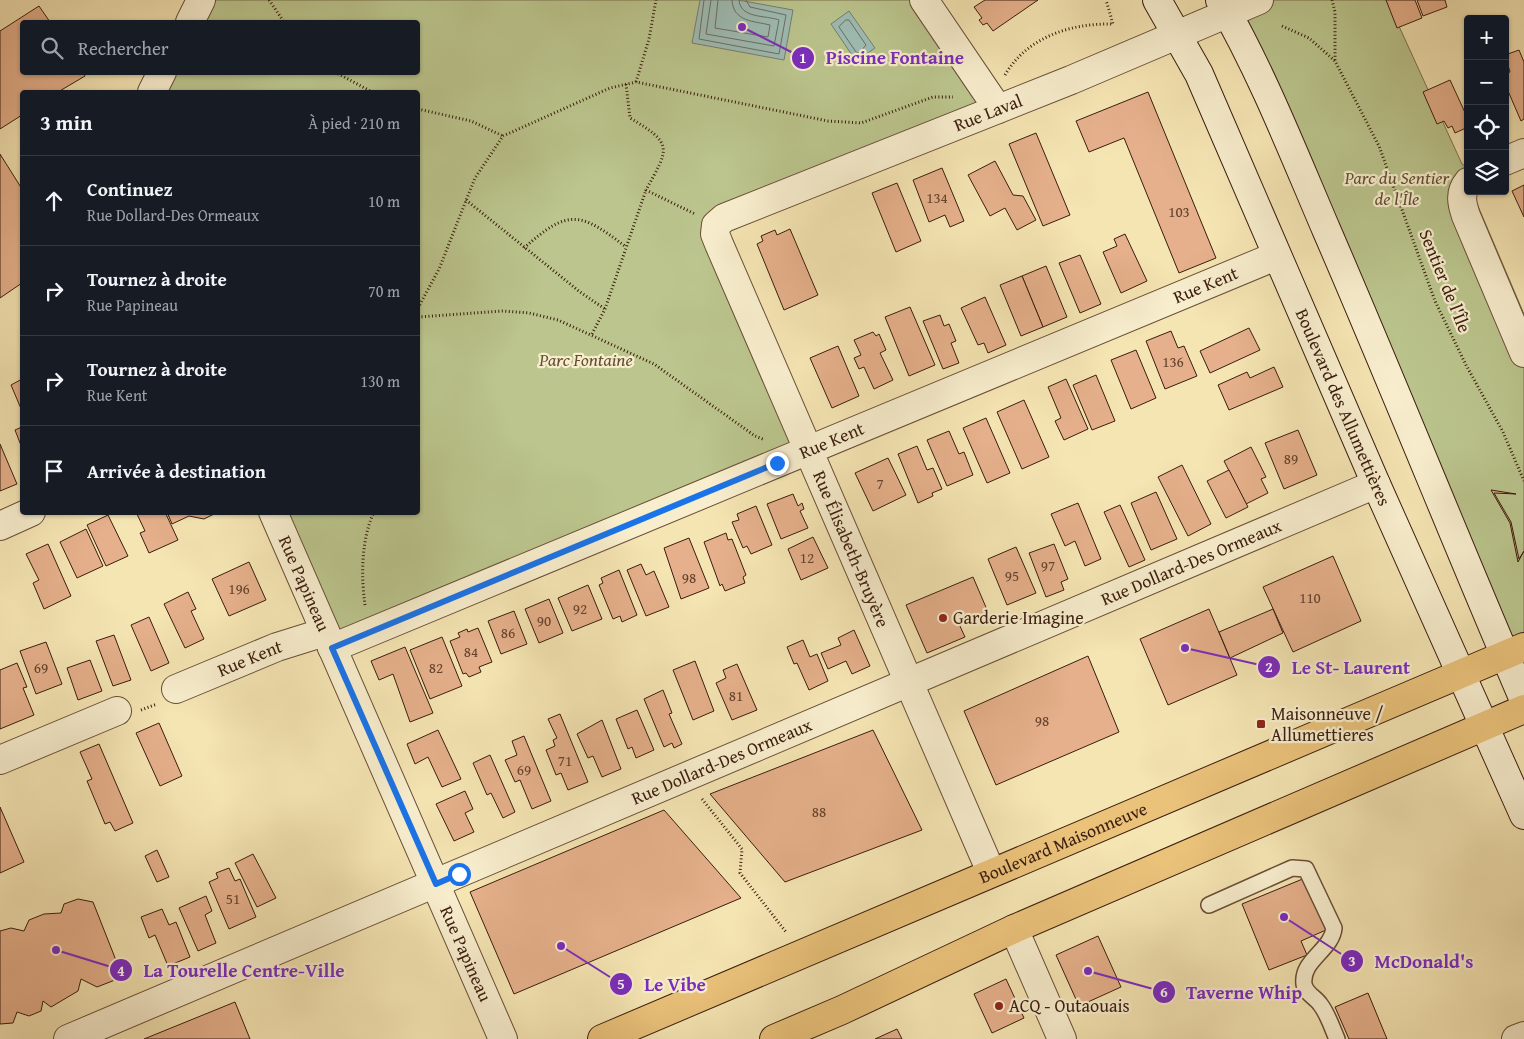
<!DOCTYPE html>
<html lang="fr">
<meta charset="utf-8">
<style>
:root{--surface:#171b24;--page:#242831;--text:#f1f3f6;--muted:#9ea1a6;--line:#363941}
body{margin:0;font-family:"Gentium Book Plus",serif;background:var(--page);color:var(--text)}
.controls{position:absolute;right:15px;top:15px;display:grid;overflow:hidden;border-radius:5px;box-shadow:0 1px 4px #0004}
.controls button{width:45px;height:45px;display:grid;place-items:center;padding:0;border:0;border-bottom:1px solid var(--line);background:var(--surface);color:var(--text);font:25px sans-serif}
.stop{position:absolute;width:15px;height:15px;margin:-11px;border:4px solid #1a73e8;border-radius:50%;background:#fff}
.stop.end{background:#1a73e8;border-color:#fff;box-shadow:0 1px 5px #0008}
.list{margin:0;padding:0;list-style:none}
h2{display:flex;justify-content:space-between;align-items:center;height:65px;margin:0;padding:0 20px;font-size:21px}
h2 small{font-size:16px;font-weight:400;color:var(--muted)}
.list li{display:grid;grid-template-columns:32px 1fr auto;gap:15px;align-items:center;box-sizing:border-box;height:90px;padding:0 20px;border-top:1px solid var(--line)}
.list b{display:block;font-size:19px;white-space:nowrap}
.list p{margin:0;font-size:16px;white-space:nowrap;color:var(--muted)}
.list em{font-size:16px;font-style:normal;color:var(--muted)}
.icon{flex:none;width:28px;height:28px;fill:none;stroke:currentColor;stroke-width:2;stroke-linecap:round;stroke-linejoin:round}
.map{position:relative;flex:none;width:1524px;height:1039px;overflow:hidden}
.search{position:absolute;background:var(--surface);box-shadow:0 1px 4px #0004;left:20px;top:20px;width:400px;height:55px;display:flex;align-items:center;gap:12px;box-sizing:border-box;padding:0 18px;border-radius:5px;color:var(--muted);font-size:19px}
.panel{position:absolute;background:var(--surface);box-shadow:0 1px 4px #0004;left:20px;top:90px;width:400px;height:425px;border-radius:5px}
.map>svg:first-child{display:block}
.green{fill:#bbc58d;stroke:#7a714e}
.water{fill:#9ebdb5;stroke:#767d72}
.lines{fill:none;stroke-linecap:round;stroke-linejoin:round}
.shore{stroke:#6c6d62;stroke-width:1}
.building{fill:#e5b08b;stroke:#3a1d0e}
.lane-casing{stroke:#694f37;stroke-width:18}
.street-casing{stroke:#694f37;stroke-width:30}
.secondary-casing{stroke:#3a1d0e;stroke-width:30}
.primary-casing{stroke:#3a1d0e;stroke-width:30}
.path{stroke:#3a1d0e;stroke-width:3;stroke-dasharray:1 2.5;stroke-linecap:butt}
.lane{stroke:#f8eece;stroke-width:15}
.street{stroke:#f8eece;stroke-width:28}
.secondary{stroke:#f8eece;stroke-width:28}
.primary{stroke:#eac27a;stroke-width:28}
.route{stroke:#1a73e8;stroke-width:6}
.poi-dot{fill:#8f2418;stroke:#f8eece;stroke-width:2}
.labels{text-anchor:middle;stroke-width:4.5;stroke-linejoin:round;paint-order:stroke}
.number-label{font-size:15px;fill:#65422d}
.street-label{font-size:18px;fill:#3a1d0e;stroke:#f8eece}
.park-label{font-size:18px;font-style:italic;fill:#614f34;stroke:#f8eece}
.poi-label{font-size:18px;fill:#3a1d0e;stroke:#f8eece;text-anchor:start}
.leader{fill:none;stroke:#7b2cbf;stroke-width:2}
.callout-dot{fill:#7b2cbf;stroke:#f8eece;stroke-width:2}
.mark-label{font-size:15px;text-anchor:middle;font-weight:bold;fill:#fff}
.callout-label{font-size:19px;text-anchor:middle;font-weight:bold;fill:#7b2cbf;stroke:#f8eece;stroke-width:4.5;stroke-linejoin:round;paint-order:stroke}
</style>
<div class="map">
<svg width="1524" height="1039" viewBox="0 0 1524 1039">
<rect width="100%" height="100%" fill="#f5e5b3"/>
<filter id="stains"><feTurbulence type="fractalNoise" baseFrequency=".004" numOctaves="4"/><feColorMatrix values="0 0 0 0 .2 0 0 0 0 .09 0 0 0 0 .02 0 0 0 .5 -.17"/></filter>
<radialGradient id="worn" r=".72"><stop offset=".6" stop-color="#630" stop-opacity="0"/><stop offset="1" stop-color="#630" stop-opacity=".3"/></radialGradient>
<g class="green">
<polygon points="201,0 924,0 998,109 716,225 809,450 332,648 273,513 418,512 418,92 152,92 162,73 418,72 418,22 190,22"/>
<polygon points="1238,0 1387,0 1462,164 1468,168 1468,191 1475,199 1524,314 1524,633 1513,638 1348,246"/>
</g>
<g class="water">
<polygon points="700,0 738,0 793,10 784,60 692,43"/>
<polygon points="849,11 875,48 856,61 831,24"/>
</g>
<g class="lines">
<g class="shore">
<polyline points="704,0 699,39 779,54 786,15 750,7 746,0"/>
<path d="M711 0 706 34 774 46 779 20C766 15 740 19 739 0"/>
<path d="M718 0 715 28 768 37 770 25C754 21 733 22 732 0"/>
<polygon points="846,20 849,20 866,45 859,53 856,52 839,27"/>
</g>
</g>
<g class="building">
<polygon points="985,0 1038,0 993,31 987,23 983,25 979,20 982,18 974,7"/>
<polygon points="1386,0 1415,0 1422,18 1397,28"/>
<polygon points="1417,0 1445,0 1447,7 1423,16"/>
<polygon points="39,6 50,22 22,22 22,72 83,72 85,76 58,92 22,92 22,115 0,129 0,31"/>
<polygon points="1519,50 1524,62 1524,119 1521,121 1505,84 1505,74 1510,72 1505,55"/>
<polygon points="1450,80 1468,119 1468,127 1455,133 1452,126 1448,128 1444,121 1437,124 1423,92"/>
<polygon points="1148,92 1216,258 1179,273 1124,138 1089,152 1076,121"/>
<polygon points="1036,133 1070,215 1043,226 1009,144"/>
<polygon points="0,154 22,189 22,283 0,298"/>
<polygon points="995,161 1013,195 1023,196 1036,220 1017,230 1005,208 990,216 968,175"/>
<polygon points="942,168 964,221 950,227 945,215 929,222 913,180"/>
<polygon points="897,183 921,241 896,252 872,193"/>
<polygon points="1524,185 1524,217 1512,191"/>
<polygon points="790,229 818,295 784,310 757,244 763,241 761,236 775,230 777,235"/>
<polygon points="1125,234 1147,281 1121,293 1103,252 1117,246 1114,239"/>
<polygon points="1080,255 1101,304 1080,313 1059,263"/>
<polygon points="1046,266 1067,317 1043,327 1022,276"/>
<polygon points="1022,276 1043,327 1021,336 1000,285"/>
<polygon points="985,297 1006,345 988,353 984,343 978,345 961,308"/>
<polygon points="910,307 935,365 909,376 885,317"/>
<polygon points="940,315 944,326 949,324 956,341 951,343 959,363 943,369 923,321"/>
<polygon points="1249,328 1260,350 1210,373 1200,351"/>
<polygon points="1171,331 1178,348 1184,346 1197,376 1165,389 1146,341"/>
<polygon points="873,332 876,336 879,334 886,350 880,353 893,380 874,389 864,367 859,369 854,358 861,355 854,340"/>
<polygon points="838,346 859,396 832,408 810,358"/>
<polygon points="1136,350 1156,398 1131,409 1111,360"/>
<polygon points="1274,367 1283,387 1229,410 1218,385 1247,372 1250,378"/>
<polygon points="1096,375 1115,421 1092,430 1073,385"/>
<polygon points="22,379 22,411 11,385"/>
<polygon points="1066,379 1088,429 1064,440 1055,421 1061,418 1048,387"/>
<polygon points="1024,400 1049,457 1022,469 997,412"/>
<polygon points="986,418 1010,473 987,483 963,428"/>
<polygon points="22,427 22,448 15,430"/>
<polygon points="1298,430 1317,475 1284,489 1265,443"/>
<polygon points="949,431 959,454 964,452 973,475 947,486 927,440"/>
<polygon points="0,444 17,484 0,491"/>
<polygon points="917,446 927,470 933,468 942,489 932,493 933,496 918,503 898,454"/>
<polygon points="1251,447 1266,477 1261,479 1268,493 1246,504 1224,461"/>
<polygon points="888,458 906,495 873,511 855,473"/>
<polygon points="1182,465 1211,524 1188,536 1158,477"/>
<polygon points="1229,470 1248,507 1226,518 1207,481"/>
<polygon points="1491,490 1516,494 1494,493 1511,522 1519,559 1524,551 1518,562 1510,523"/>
<polygon points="1156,492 1177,539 1151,550 1131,503"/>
<polygon points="793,494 798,506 802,503 804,509 800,511 808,528 781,539 767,504"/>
<polygon points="1078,503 1101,559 1085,566 1075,541 1065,546 1051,514"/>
<polygon points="1120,505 1145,560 1129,567 1104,512"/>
<polygon points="756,506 772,545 751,554 747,546 743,548 732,522 739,520 737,514"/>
<polygon points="136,512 165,512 178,540 149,553 140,533 145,531"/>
<polygon points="167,512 218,512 204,519 189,516 172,524"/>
<polygon points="108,515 128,556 106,566 87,525"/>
<polygon points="86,529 103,566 77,578 60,542"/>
<polygon points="726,533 728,540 732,539 746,575 743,577 745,583 725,591 722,584 720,586 704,542"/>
<polygon points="813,537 828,568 801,580 788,549"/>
<polygon points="689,538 709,588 681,599 664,548"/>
<polygon points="48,544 71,596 44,609 33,583 39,580 26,554"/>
<polygon points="1054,544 1068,579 1061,582 1064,590 1046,597 1029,553"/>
<polygon points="1016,547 1036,593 1007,605 988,559"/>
<polygon points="1333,556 1361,621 1293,652 1263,587"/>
<polygon points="249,562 266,600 229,616 212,579"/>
<polygon points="641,564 646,575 654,571 669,607 646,616 627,570"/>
<polygon points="619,570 637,615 622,622 620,616 613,619 599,585 603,583 601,578"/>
<polygon points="973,577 988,612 959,624 965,637 927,653 906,605"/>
<polygon points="588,585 602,619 572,631 558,598"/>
<polygon points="188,592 196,609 191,611 204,639 185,648 164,604"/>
<polygon points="549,599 563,633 539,643 525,609"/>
<polygon points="1209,609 1237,675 1168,705 1140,639"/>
<polygon points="1273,609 1283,633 1230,658 1219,632"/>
<polygon points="514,611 527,644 501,654 488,621"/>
<polygon points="149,617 169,663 151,671 131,625"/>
<polygon points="478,628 492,662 479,667 481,672 469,677 466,673 463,674 450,641 460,637 458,633 467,629 468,632"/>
<polygon points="854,630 870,666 852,674 846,661 828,669 821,653 841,645 838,638"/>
<polygon points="114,635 131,680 113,686 96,641"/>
<polygon points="442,637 462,686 430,699 410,650"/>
<polygon points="803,640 810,657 817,654 828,681 809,690 797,663 794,664 787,647"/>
<polygon points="46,642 62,684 36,694 20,651"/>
<polygon points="405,647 433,713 410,722 393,674 379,680 371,661"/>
<polygon points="1088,656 1119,732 996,785 964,711"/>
<polygon points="90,660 102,691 78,700 67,668"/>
<polygon points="695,661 714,711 693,720 673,670"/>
<polygon points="17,663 27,687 23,688 34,715 0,729 0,670"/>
<polygon points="737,664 757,710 732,720 716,683 726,678 723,670"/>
<polygon points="663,690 672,713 669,714 682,744 674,748 672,743 664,747 644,699"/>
<polygon points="637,710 654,750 636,758 632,747 628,749 616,719"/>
<polygon points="560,714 588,782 568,790 561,773 556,775 546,750 555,746 553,740 557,738 548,719"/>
<polygon points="602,720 621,769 602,777 593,756 588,758 577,734"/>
<polygon points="159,723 182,776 160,786 136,733"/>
<polygon points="438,730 461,779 442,787 428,757 415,764 407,744"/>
<polygon points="873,730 922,830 785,882 710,794"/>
<polygon points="524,736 551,801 532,809 520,780 515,782 505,760 517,755 512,741"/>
<polygon points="99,744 133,823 115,831 110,822 105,824 87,781 92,779 80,752"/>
<polygon points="490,755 515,812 503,818 491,793 487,795 473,763"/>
<polygon points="465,791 473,809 465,813 474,832 454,841 436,804"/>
<polygon points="0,807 24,862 0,873"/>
<polygon points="664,810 741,898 514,994 470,892"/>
<polygon points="157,850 169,877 157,882 145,856"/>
<polygon points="253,854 276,898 257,907 235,863"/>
<polygon points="229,868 235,881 240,879 256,917 229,929 209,882 218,878 216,873"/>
<polygon points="1305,878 1326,930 1301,941 1307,955 1269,970 1242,904"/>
<polygon points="206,896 212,911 205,915 216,943 198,951 179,908"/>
<polygon points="78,899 93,902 119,968 115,980 97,987 81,979 78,991 51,1007 43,1001 41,1011 29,1016 17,1012 13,1023 0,1024 0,931 11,928 24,931 29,920 44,914 61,913 64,904"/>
<polygon points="162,909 169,925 176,922 190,957 168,966 155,935 149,938 141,917"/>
<polygon points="1098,936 1121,987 1079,1006 1056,955"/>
<polygon points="1006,979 1024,1018 992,1033 974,994"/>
<polygon points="1368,993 1387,1039 1349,1039 1335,1007"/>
<polygon points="235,1002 250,1039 144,1039"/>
<polygon points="897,1029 902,1039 875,1039"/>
</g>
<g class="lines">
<g class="lane-casing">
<path id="lane" d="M1209 905 1292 868 1306 869 1334 928C1332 950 1301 960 1304 984 1305 993 1315 997 1320 1004 1328 1014 1332 1028 1337 1039"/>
</g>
<g class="street-casing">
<g id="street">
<polyline points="924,0 998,109"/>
<polyline points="190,22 201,0"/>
<polyline points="152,92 162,72"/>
<polyline points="1505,161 1524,153"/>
<path d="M1468 182C1459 193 1462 204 1466 216L1524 353"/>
<path id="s1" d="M273 512 503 1039"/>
<polyline points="0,526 31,512"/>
<path id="s2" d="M332 648 1276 256"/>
<path id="s3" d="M176 689 277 647 325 632"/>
<polyline points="0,760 117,711"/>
<path id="s4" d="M991 872 719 244 715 234 716 225 724 218 1071 80 1259 0"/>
<polyline points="1014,929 1062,1039"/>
<path id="s5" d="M68 1039 1376 484"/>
<polyline points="1516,1039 1524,1036"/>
</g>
</g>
<g class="secondary-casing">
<g id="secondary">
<path id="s6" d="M1157 0 1199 74 1376 484 1524 815"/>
<path d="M1220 0C1262 73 1293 152 1326 229 1394 386 1457 544 1524 700"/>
</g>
</g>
<g class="primary-casing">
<g id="primary">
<path id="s7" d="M602 1039 1524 647"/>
<polyline points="774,1039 842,1010 1014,929 1524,709"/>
</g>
</g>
<g class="path">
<polyline points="269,0 284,22"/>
<polyline points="1332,0 1335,12 1335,61"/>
<polyline points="1282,26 1309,38 1335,61 1379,146 1435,301 1466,365 1503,432 1524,481"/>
<polyline points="335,72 372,92"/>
<path d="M1005 75C1027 37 1071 23 1113 24L1106 0"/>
<polyline points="636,82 649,39 656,0"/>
<path d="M626 84 630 118C674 144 669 148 646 190L695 214"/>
<polyline points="418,109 471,121 503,136"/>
<polyline points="466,200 580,292 605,309"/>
<path d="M524 248C569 208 580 212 626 247"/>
<polyline points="418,308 439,269 475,178 503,136 610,88 636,82 828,121 861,123 933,97 953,97"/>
<polyline points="418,317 503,311 529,313 558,320 654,364 755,436 765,440"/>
<polyline points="592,334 605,309 646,190"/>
<path d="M365 605C361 576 361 540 374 512"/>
<polyline points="141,710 157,704"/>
<polyline points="702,799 742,849 740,873 786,932"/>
</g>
<use href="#lane" class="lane"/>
<use href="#street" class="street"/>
<use href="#secondary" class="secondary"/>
<use href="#primary" class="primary"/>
</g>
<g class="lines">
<polyline class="route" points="459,874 436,884 332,648 777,463"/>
</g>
<g class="poi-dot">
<circle cx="943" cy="618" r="5"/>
<rect x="1256" y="719" width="10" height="10" rx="2.5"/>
<circle cx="999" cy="1006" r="5"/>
</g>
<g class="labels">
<g class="number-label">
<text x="937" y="203">134</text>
<text x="1179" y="217">103</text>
<text x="1173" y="367">136</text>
<text x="1291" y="464">89</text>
<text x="880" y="489">7</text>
<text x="807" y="563">12</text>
<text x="1048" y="571">97</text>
<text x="1012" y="581">95</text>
<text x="689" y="583">98</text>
<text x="239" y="594">196</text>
<text x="1310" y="603">110</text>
<text x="580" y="614">92</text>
<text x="544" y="626">90</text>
<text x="508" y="638">86</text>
<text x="471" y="657">84</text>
<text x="41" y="673">69</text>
<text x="436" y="673">82</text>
<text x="736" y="701">81</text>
<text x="1042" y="726">98</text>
<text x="565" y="766">71</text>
<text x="524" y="775">69</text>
<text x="819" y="817">88</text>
<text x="233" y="904">51</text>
</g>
<g class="street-label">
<text dy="6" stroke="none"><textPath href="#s4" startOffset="999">Rue Laval</textPath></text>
<text transform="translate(1445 281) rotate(68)" y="6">Sentier de l'Île</text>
<text dy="6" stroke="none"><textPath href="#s2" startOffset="946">Rue Kent</textPath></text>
<text dy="6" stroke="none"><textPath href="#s6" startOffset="448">Boulevard des Allumettières</textPath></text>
<text dy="6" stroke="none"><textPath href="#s2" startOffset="541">Rue Kent</textPath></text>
<text transform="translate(851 549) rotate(67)" y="6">Rue Élisabeth-Bruyère</text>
<text dy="6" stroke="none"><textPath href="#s5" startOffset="1220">Rue Dollard-Des Ormeaux</textPath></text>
<text dy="6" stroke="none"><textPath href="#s1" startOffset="78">Rue Papineau</textPath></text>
<text dy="6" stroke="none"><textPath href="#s3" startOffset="80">Rue Kent</textPath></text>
<text dy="6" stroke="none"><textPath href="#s5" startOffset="710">Rue Dollard-Des Ormeaux</textPath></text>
<text dy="6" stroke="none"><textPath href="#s7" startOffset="501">Boulevard Maisonneuve</textPath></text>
<text dy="6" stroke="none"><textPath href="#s1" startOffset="482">Rue Papineau</textPath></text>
</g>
<g class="park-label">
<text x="1397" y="184">Parc du Sentier<tspan x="1397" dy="21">de l'Île</tspan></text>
<text x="586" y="366">Parc Fontaine</text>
</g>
<g class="poi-label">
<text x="953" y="624">Garderie Imagine</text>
<text x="1271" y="720">Maisonneuve /<tspan x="1271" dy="21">Allumettieres</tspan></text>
<text x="1009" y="1012">ACQ - Outaouais</text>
</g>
</g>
<path class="leader" d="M742 27L803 58M1185 648L1269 667M1284 917L1352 961M56 950L121 970M561 946L621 984M1088 971L1164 992"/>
<g class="callout-dot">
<circle cx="742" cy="27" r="5"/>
<circle cx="1185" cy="648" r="5"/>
<circle cx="1284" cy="917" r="5"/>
<circle cx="56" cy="950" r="5"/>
<circle cx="561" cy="946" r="5"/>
<circle cx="1088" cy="971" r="5"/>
<circle cx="803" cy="58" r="12"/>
<circle cx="1269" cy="667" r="12"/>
<circle cx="1352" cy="961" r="12"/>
<circle cx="121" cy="970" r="12"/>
<circle cx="621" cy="984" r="12"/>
<circle cx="1164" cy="992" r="12"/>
</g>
<g class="mark-label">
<text x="803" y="63">1</text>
<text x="1269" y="672">2</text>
<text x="1352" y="966">3</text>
<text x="121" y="976">4</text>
<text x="621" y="989">5</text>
<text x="1164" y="997">6</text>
</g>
<g class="callout-label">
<text x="895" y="64">Piscine Fontaine</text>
<text x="1351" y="674">Le St- Laurent</text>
<text x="1424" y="968">McDonald's</text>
<text x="244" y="977">La Tourelle Centre-Ville</text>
<text x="675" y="991">Le Vibe</text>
<text x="1244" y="999">Taverne Whip</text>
</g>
<rect width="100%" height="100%" filter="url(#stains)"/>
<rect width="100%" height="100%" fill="url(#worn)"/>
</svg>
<div class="controls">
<button>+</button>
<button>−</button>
<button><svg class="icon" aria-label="locate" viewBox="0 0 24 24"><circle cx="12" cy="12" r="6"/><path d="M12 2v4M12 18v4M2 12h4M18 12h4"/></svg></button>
<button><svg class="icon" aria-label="layers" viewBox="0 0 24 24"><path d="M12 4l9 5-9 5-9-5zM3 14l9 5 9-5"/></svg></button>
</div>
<div class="stop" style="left:459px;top:874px"></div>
<div class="stop end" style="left:777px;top:463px"></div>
<div class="search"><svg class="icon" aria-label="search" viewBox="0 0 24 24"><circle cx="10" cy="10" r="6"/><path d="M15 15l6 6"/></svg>Rechercher</div>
<section class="panel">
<h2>3 min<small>À pied · 210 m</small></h2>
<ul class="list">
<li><svg class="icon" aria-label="ahead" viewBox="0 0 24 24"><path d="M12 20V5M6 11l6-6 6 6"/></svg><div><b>Continuez</b><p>Rue Dollard-Des Ormeaux</p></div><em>10 m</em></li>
<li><svg class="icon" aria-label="right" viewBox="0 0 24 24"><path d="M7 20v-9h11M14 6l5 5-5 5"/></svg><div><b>Tournez à droite</b><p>Rue Papineau</p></div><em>70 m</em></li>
<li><svg class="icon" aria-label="right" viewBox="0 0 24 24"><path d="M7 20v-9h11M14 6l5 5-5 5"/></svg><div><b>Tournez à droite</b><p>Rue Kent</p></div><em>130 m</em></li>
<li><svg class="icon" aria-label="arrive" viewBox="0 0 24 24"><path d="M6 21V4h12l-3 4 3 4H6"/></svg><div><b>Arrivée à destination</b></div></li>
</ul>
</section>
</div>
